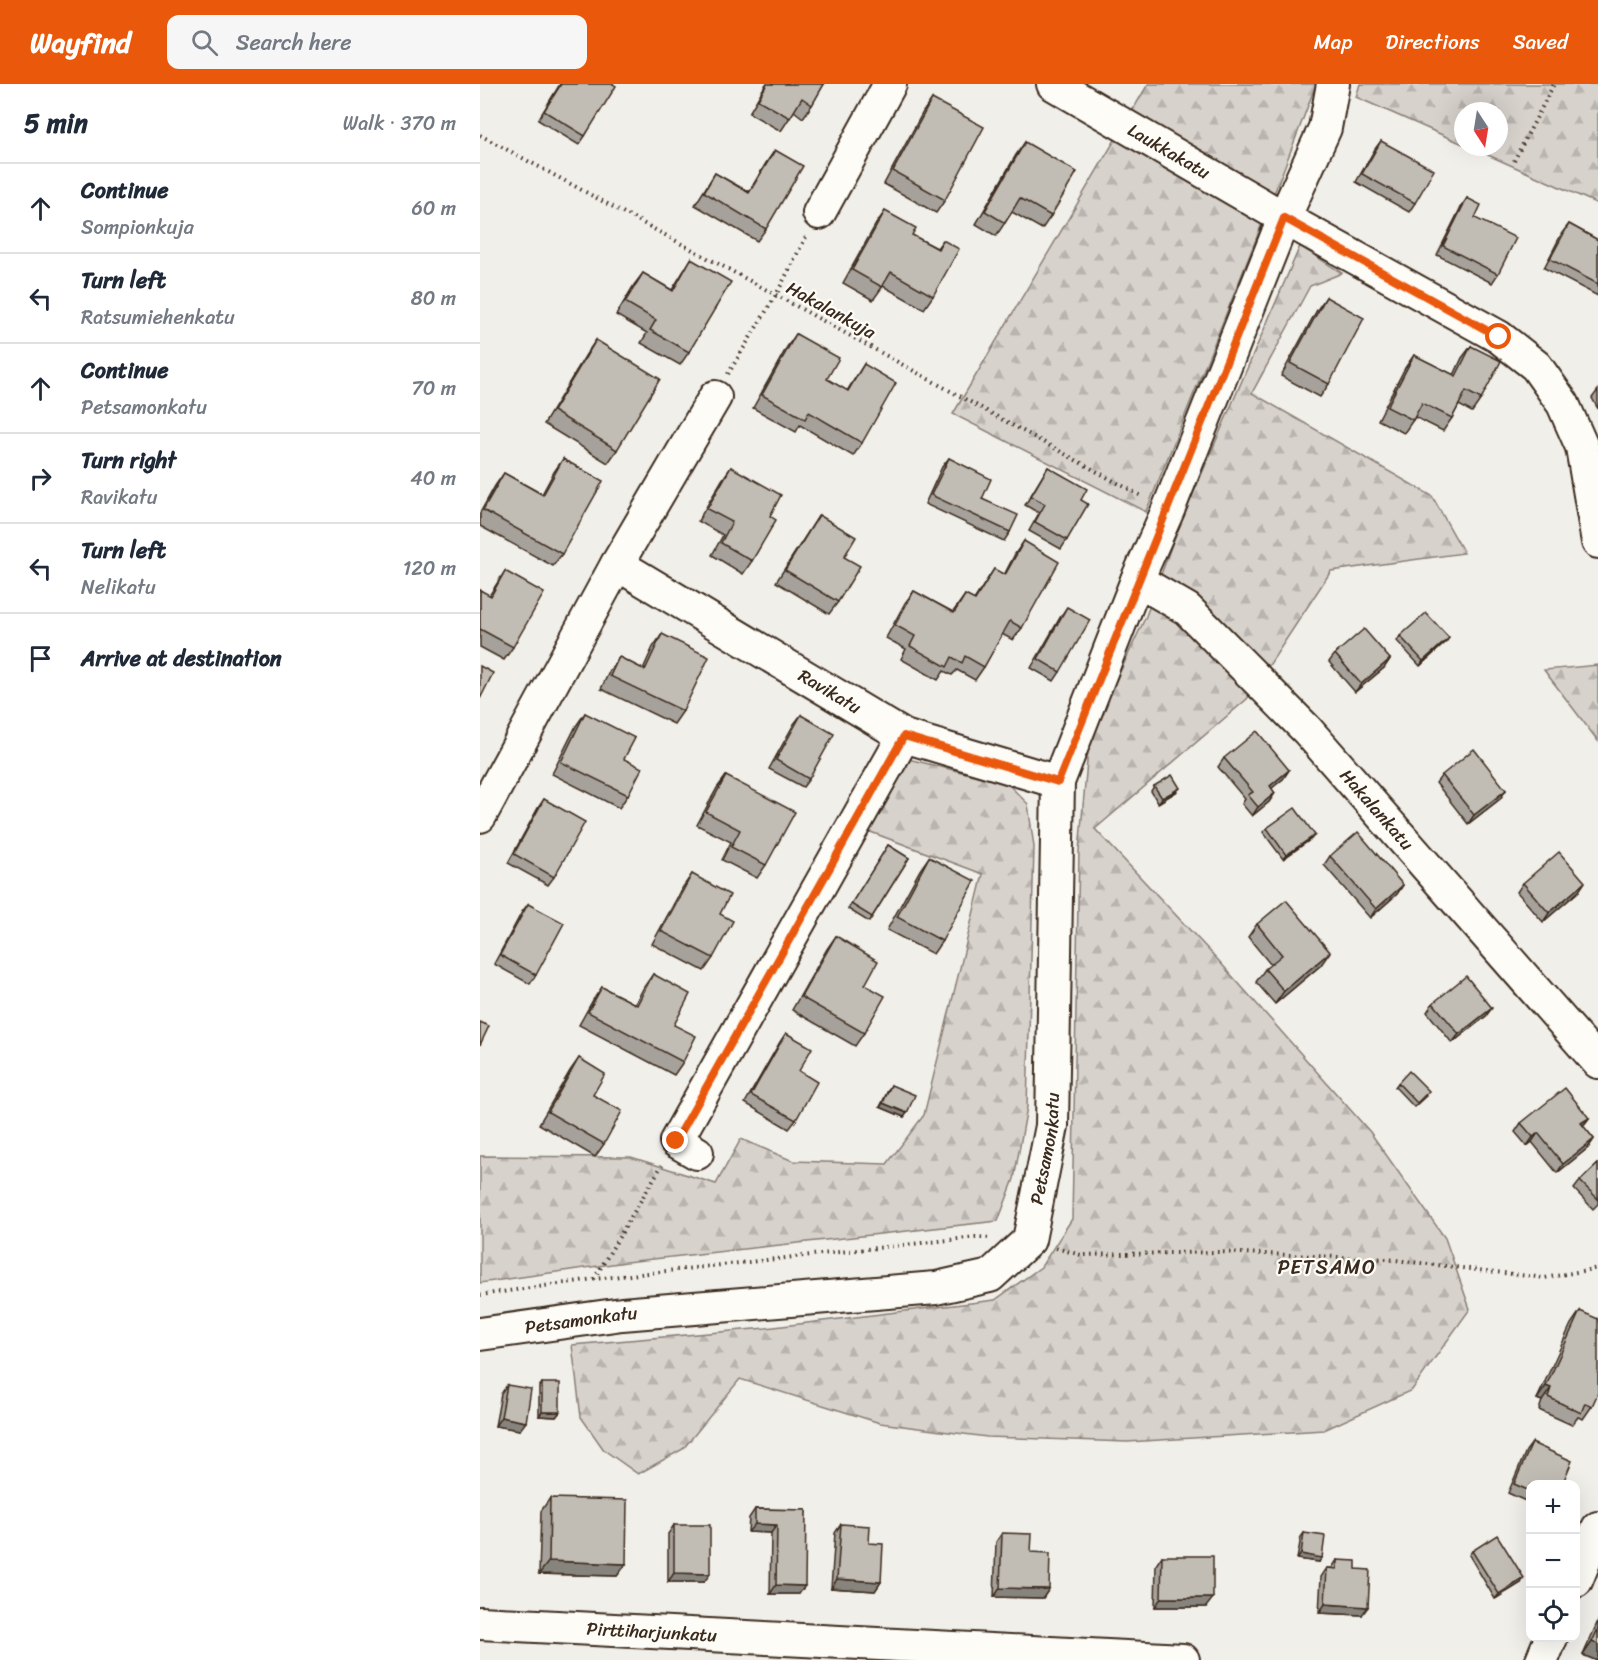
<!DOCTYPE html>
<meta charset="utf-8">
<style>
:root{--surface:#fff;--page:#f6f6f7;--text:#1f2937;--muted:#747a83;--line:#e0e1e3;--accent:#ea580c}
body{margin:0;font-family:Sriracha,sans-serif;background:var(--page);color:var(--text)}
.controls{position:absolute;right:18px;bottom:18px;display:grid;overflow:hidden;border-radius:12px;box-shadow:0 6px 24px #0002}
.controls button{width:54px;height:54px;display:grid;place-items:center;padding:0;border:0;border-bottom:2px solid var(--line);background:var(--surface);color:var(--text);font:30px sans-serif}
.compass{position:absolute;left:974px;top:18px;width:54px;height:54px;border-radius:50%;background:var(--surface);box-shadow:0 6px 24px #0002;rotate:168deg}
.stop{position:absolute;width:18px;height:18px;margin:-14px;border:4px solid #ea580c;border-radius:50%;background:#fff}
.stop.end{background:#ea580c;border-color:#fff;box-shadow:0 2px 6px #0008}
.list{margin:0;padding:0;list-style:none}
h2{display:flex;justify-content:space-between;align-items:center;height:78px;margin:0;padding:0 24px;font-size:26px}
h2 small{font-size:20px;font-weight:400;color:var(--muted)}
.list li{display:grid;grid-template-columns:39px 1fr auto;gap:18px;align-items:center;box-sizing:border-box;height:90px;padding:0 24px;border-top:2px solid var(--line)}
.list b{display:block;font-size:22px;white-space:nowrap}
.list p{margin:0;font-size:20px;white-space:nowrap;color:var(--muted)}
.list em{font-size:20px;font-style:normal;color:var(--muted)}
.icon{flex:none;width:33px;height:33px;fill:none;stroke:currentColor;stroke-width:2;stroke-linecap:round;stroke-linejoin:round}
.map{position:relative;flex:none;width:1118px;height:1576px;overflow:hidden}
header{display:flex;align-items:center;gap:36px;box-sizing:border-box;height:84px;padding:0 30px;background:var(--accent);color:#fff}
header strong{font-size:28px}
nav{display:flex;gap:33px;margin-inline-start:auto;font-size:21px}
.search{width:420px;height:54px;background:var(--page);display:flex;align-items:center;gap:15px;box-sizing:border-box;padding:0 21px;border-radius:12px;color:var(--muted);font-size:22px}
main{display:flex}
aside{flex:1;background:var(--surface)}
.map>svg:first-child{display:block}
.forest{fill:url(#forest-firs);stroke:#897e75;stroke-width:1.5}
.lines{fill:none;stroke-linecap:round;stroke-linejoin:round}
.minor-casing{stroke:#3b2a1e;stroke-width:36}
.path{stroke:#3b2a1e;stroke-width:4;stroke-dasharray:1.5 4.5;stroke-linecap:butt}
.minor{stroke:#fdfcf7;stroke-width:32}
.wall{fill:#a6a29b;stroke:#3b2a1e;stroke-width:1.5}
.shaded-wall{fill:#87847e;stroke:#3b2a1e;stroke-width:1.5}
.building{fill:#c1bcb4;stroke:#3b2a1e;stroke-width:1.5}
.route{stroke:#ea580c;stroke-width:8}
.labels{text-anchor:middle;stroke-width:4.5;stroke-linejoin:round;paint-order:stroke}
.street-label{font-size:18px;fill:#3b2a1e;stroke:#fdfcf7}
.neighbourhood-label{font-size:20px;letter-spacing:1.5px;fill:#3b2a1e;stroke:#fdfcf7}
</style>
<header>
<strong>Wayfind</strong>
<div class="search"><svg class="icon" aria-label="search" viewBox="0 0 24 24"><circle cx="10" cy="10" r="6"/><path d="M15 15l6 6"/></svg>Search here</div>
<nav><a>Map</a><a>Directions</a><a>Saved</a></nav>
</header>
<main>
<aside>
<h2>5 min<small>Walk · 370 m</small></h2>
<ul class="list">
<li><svg class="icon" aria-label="ahead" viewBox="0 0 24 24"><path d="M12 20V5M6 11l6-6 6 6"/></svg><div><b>Continue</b><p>Sompionkuja</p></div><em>60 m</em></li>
<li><svg class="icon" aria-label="left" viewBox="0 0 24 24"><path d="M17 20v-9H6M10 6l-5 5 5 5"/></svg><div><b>Turn left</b><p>Ratsumiehenkatu</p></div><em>80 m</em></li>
<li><svg class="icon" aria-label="ahead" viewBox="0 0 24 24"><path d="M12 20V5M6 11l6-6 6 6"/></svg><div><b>Continue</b><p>Petsamonkatu</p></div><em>70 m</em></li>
<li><svg class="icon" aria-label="right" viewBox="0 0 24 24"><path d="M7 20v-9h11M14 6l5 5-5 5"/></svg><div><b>Turn right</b><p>Ravikatu</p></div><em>40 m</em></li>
<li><svg class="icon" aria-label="left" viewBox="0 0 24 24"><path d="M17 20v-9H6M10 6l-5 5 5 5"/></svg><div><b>Turn left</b><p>Nelikatu</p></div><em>120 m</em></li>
<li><svg class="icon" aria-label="arrive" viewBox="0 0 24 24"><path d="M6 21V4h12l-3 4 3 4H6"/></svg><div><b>Arrive at destination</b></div></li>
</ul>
</aside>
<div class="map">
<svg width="1118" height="1576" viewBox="0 0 1118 1576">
<defs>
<pattern id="forest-firs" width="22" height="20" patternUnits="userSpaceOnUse" patternTransform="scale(1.5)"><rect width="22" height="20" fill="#d7d2cc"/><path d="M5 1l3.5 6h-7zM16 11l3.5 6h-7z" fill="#b9b4af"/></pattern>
</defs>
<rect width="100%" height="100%" fill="#f1efea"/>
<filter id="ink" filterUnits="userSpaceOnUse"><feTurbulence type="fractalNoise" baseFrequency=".0167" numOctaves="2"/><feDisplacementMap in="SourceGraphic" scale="12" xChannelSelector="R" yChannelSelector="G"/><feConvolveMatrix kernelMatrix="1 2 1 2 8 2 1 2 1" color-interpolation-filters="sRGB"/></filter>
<g filter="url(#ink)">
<g class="forest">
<path d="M668 0H836C783 144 723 285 666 428L473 330Z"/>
<polygon points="880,0 1118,0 1118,120 990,63 1019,63 1019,27 983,27 983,60 876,13"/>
<polygon points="820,162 862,189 830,202 772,309 952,412 984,469 851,487 767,615 615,745 738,876 890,1048 965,1154 990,1225 932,1306 844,1346 647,1358 507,1353 400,1339 260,1295 203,1365 158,1390 124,1366 101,1333 92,1261 286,1244 515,1216 561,1183 592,1135 599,767 609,655 666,532 695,452"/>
<polygon points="1118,581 1118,657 1064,586"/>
<polygon points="428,675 527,699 548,720 554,763 547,1023 534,1095 518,1137 146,1178 0,1199 0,1072 151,1073 236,1100 261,1055 313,1077 407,1080 444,1031 503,790 388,747"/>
</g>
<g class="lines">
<g class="minor-casing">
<g id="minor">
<path id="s1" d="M573 0 804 134 1019 253 1056 282 1083 320 1102 363 1118 458"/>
<polyline points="339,129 410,0"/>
<path id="s2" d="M137 480 424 652 578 698"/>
<path id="s3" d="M657 496 707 525 827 646 1118 978"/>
<polyline points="0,732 137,480 235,313"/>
<polyline points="217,1069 196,1057 424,652"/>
<path id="s4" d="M0 1250 142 1230 456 1204 510 1192 549 1156 572 1042 578 698 657 496 688 426 804 134 845 44 853 0"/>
<polyline points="1096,1497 1118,1444"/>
<path id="s5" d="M0 1539 703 1576"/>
<polyline points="1062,1576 1071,1554"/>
</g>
</g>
<g class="path">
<polyline points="0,51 296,211 663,413"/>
<polyline points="1034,77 1074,0"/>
<polyline points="248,290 296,211 326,153"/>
<polyline points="576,1164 601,1171 737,1168 907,1175 1065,1194 1118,1184"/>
<polyline points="114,1195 182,1081"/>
<polyline points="0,1211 114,1195 496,1153 510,1154"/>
</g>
<use href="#minor" class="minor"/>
</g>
<g class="wall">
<polygon points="80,0 133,0 105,52 99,61 58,36"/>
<polygon points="286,0 344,0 332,21 323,34 314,27 301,47 269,29"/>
<polygon points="452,15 465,116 456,129 404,100 443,28"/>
<polygon points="901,57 935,119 929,128 876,98 895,65"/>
<polygon points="545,58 571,132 562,145 532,128 516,152 496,140 536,71"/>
<polygon points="295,66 286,145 277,157 215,121 235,89 269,108 286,79"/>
<polygon points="987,114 1018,190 1012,199 957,171 981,123"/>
<polygon points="405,127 432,151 457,164 463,156 453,212 444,225 403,202 393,216 363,199 396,140"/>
<polygon points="1089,140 1118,156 1118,212 1064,184 1082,149"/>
<polygon points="211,175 209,268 200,281 161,259 167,249 136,231 154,201 163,189 192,206"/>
<polygon points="846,213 849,300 840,313 801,292 837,226"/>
<polygon points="316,250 347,295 367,307 384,280 382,359 373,372 320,341 316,348 273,324 307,263"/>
<polygon points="116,256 137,366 128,379 64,340 107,269"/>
<polygon points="991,262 1001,315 992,328 979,321 972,334 963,347 935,333 924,349 898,336 925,284 934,271 974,291 982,274"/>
<polygon points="1118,306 1118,325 1112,314"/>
<polygon points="469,374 530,448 524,457 445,420 462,383"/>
<polygon points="83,375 82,470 73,482 0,442 0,429 15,402 24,389 62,410 74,388"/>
<polygon points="251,383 290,432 272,477 263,490 232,471 243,451 218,437 242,396"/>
<polygon points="568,383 601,416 587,456 581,465 549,447 559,429 545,421"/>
<polygon points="339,431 364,473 358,518 349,530 296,498"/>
<polygon points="544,457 542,544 533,556 522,550 504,583 495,596 477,586 472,591 464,587 458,596 421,575 426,565 406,554 425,519 434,507 473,528 485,511 494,516 514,485 524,491 535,470"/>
<polygon points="25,487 33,563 24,576 0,563 0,506 9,512"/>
<polygon points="587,523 580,588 574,597 551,584 581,532"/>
<polygon points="182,550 203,627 194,640 121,605 130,586 139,573 163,585 173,563"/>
<polygon points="920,552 966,558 940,582 917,557"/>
<polygon points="855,570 910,575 904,584 875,608 849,578"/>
<polygon points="105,629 144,675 148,711 139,724 72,690 96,642"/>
<polygon points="321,631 329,695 323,703 289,685 314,640"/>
<polygon points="744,674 809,686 803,695 791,704 795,709 789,718 772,732 762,720 765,715 738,683"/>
<polygon points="962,691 1026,706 1020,715 988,740 956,699"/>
<polygon points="246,692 286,781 277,794 242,776 251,758 217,741 237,704"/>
<polygon points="674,702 696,708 678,719 671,707"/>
<polygon points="64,715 74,793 68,801 28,779 58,724"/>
<polygon points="787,744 831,755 803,775 783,748"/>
<polygon points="408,761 429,774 389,838 368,825"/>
<polygon points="850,772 923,801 917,810 890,834 844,781"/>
<polygon points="449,773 462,857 453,870 407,846 440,786"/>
<polygon points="212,790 240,830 233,874 224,887 172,860 203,803"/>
<polygon points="1043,799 1099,807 1063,838 1037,808"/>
<polygon points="48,820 56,891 50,900 14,880 42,828"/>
<polygon points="777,840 841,881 795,920 776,898 785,885 791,881 768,853"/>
<polygon points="356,852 385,901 384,949 375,962 312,926 347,865"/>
<polygon points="173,890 194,941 203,978 194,991 99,941 113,916 122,903 155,920 164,903"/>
<polygon points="953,919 1006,932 972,959 947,928"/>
<polygon points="306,949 319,987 316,1036 309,1045 265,1019 300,958"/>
<polygon points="99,974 113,1011 124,1060 115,1073 59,1040 90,987"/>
<polygon points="918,999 946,1012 934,1023 915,1003"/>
<polygon points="411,1001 427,1029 424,1033 400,1023 408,1006"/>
<polygon points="1109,1034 1103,1042 1114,1055 1108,1064 1077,1089 1052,1058 1047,1062 1035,1048 1041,1039"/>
<polygon points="1118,1080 1118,1120 1113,1125 1094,1105 1100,1097"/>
<polygon points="1100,1227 1112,1322 1103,1335 1098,1333 1092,1341 1059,1326 1062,1317 1057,1315 1091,1240"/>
<polygon points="62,1299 80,1328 76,1333 59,1332 59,1303"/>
<polygon points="27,1301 40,1346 15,1342 21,1310"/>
<polygon points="1052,1359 1050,1401 1050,1419 1028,1409 1046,1367"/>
<polygon points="70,1414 146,1480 137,1492 59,1490 61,1427"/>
<polygon points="275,1425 326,1426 319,1510 290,1510 291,1449 268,1448 269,1434"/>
<polygon points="361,1440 389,1459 401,1498 395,1507 351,1504 355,1449"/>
<polygon points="194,1441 224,1498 188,1498 188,1450"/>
<polygon points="522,1449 551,1468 569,1505 563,1514 514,1513 516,1458"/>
<polygon points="824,1449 839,1478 817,1475 821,1453"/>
<polygon points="992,1467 1041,1499 1015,1515 989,1471"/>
<polygon points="682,1472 726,1523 675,1523 676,1481"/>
<polygon points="857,1476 876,1485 882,1531 839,1529 841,1493 847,1484 852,1484"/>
<polygon points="1118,1537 1118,1576 1115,1576 1103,1571"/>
</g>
<g class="shaded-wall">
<polygon points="969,554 966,558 940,582 943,577"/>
<polygon points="910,575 904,584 875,608 881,600"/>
<polygon points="809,686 803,695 784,711 790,702"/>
<polygon points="700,704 696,708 678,719 682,714"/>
<polygon points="1026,706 1020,715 988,740 994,731"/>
<polygon points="795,709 789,718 772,732 778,723"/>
<polygon points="835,751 831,755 803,775 806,771"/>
<polygon points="1105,798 1099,807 1063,838 1069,829"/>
<polygon points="923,801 917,810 890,834 896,825"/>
<polygon points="850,868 841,881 795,920 804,907"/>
<polygon points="1012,924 1006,932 972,959 979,950"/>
<polygon points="403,1019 427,1029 424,1033 400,1023"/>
<polygon points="1109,1034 1103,1042 1101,1039"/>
<polygon points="1058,1049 1052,1058 1047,1062 1053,1053"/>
<polygon points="1114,1055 1108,1064 1077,1089 1083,1080"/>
<polygon points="1066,1302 1071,1304 1062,1317 1057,1315"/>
<polygon points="62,1328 80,1328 76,1333 59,1332"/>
<polygon points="21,1333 46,1338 40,1346 15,1342"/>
<polygon points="275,1440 297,1441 291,1449 268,1448"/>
<polygon points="821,1470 842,1474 839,1478 817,1475"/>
<polygon points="69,1477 146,1480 137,1492 59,1490"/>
<polygon points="194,1489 230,1490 224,1498 188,1498"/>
<polygon points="1044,1494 1041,1499 1015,1515 1019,1510"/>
<polygon points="357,1495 401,1498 395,1507 351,1504"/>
<polygon points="296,1501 325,1502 319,1510 290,1510"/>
<polygon points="520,1504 569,1505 563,1514 514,1513"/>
<polygon points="681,1514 733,1514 726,1523 675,1523"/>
<polygon points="845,1520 888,1523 882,1531 839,1529"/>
<polygon points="1112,1558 1118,1560 1118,1576 1115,1576 1103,1571"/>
</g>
<g class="building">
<polygon points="81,0 133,0 136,2 105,52 64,27"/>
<polygon points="287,0 344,0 332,21 322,14 310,34 278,16"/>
<polygon points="452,15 504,43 465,116 413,87"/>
<polygon points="901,57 954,86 935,119 882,90"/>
<polygon points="545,58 597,88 571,132 540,114 525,139 505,127"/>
<polygon points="295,66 323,82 286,145 224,108 235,89 269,109"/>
<polygon points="987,114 1001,121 995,134 1036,154 1018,190 963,162"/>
<polygon points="405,127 436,144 432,151 458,165 463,156 479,165 453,212 411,188 402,203 372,186"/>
<polygon points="1089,140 1118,156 1118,200 1070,175"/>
<polygon points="211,175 251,198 209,268 170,246 176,236 145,218 163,189 193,207"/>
<polygon points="846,213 884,234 849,300 810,279"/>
<polygon points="316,250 359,274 347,295 368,307 384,280 416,299 382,359 329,328 325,335 282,311"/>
<polygon points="116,256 180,295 137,366 73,327"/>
<polygon points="991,262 1021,277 1001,315 986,307 972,334 942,319 933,336 907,323 934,271 976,292"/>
<polygon points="469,374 511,395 502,415 538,431 530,448 451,411"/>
<polygon points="83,375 123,397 82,470 3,426 24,389 63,411"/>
<polygon points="251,383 301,411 290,432 296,436 272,477 241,459 252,438 227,425"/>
<polygon points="568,383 607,405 601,416 608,420 587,456 555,438 565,420 551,412"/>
<polygon points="339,431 376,453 364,473 380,482 358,518 305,486"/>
<polygon points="544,457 579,478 542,544 530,537 504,583 485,572 482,579 472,573 467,583 430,562 435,552 415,541 434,507 474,529 485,511 495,516 514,485 525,491"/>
<polygon points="25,487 64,509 33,563 0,545 0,506 11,512"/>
<polygon points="587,523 610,536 580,588 558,575"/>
<polygon points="946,529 969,554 943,577 920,552"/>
<polygon points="884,545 910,575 881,600 855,570"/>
<polygon points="182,550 229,573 203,627 130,592 139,573 165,586"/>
<polygon points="0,582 13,589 0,615"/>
<polygon points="105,629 155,654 144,675 162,684 148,711 81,678"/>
<polygon points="321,631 354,650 329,695 296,676"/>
<polygon points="777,647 809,686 790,702 795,709 778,723 768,711 773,708 744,674"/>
<polygon points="994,665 1026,706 994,731 962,691"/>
<polygon points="692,691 700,704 682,714 674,702"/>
<polygon points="246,692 315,728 286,781 251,763 260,746 226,728"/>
<polygon points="64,715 105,738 74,793 34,770"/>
<polygon points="815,724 835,751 806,771 787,744"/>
<polygon points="878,748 923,801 896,825 850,772"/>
<polygon points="408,761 429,774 392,833 371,820"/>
<polygon points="1079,768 1105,798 1069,829 1043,799"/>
<polygon points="449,773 495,797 462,857 417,833"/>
<polygon points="212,790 250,811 240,830 253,837 233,874 181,847"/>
<polygon points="806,816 850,868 804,907 785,885 802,871 777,840"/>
<polygon points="48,820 84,839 56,891 20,871"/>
<polygon points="356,852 398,877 385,901 405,912 384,949 321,913"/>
<polygon points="173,890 210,910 194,941 216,952 203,978 108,928 122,903 157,921"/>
<polygon points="986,892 1012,924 979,950 953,919"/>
<polygon points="0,938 9,942 0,961"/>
<polygon points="306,949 332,964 319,987 337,998 316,1036 271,1011"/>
<polygon points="99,974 125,990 113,1011 142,1027 124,1060 68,1028"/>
<polygon points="929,987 949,1007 937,1019 918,999"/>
<polygon points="411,1001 435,1011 427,1029 403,1019"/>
<polygon points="1085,1004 1109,1034 1101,1039 1114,1055 1083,1080 1058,1049 1053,1053 1041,1039"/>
<polygon points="1118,1080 1118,1115 1100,1097"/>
<polygon points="1100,1227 1118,1235 1118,1309 1112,1322 1105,1319 1101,1329 1068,1313 1071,1304 1066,1302"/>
<rect x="62" y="1299" width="18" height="29"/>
<polygon points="27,1301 51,1305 46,1338 21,1333"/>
<polygon points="1052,1359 1092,1377 1082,1401 1050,1401 1050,1407 1034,1400"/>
<polygon points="70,1414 147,1416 146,1480 69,1477"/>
<polygon points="275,1425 326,1426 325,1502 296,1501 297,1441 275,1440"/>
<polygon points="361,1440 390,1442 389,1459 403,1460 401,1498 357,1495"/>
<polygon points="194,1441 230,1441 230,1490 194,1489"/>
<polygon points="522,1449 552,1450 551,1468 570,1469 569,1505 520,1504"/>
<polygon points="824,1449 845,1452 842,1474 821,1470"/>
<polygon points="1017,1451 1044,1494 1019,1510 992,1467"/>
<polygon points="682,1472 733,1472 733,1514 681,1514"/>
<polygon points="857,1476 876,1477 876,1485 890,1486 888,1523 845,1520 847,1484 857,1485"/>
<polygon points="1118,1545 1118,1560 1112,1558"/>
</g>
</g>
<g class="lines" filter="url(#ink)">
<path class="route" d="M196 1057 424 652 578 698C652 509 729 322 804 134L1019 253"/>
</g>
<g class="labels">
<g class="street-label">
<text dy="6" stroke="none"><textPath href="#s1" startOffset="134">Laukkakatu</textPath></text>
<text transform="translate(351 226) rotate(29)" y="6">Hakalankuja</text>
<text dy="6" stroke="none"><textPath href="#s2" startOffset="248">Ravikatu</textPath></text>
<text dy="6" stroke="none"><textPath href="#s3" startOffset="334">Hakalankatu</textPath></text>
<text dy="6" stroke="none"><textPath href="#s4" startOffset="660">Petsamonkatu</textPath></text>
<text dy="6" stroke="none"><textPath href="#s4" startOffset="102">Petsamonkatu</textPath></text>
<text dy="6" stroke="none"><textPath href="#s5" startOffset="172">Pirttiharjunkatu</textPath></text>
</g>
<g class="neighbourhood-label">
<text x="847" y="1190">PETSAMO</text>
</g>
</g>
</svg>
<div class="controls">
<button>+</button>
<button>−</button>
<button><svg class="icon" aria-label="locate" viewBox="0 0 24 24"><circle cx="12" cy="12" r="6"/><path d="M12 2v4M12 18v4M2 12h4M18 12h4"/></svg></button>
</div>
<svg class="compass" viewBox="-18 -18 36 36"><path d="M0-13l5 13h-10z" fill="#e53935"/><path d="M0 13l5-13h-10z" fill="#747a83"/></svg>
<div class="stop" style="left:1019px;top:253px"></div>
<div class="stop end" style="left:196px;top:1057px"></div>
</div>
</main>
